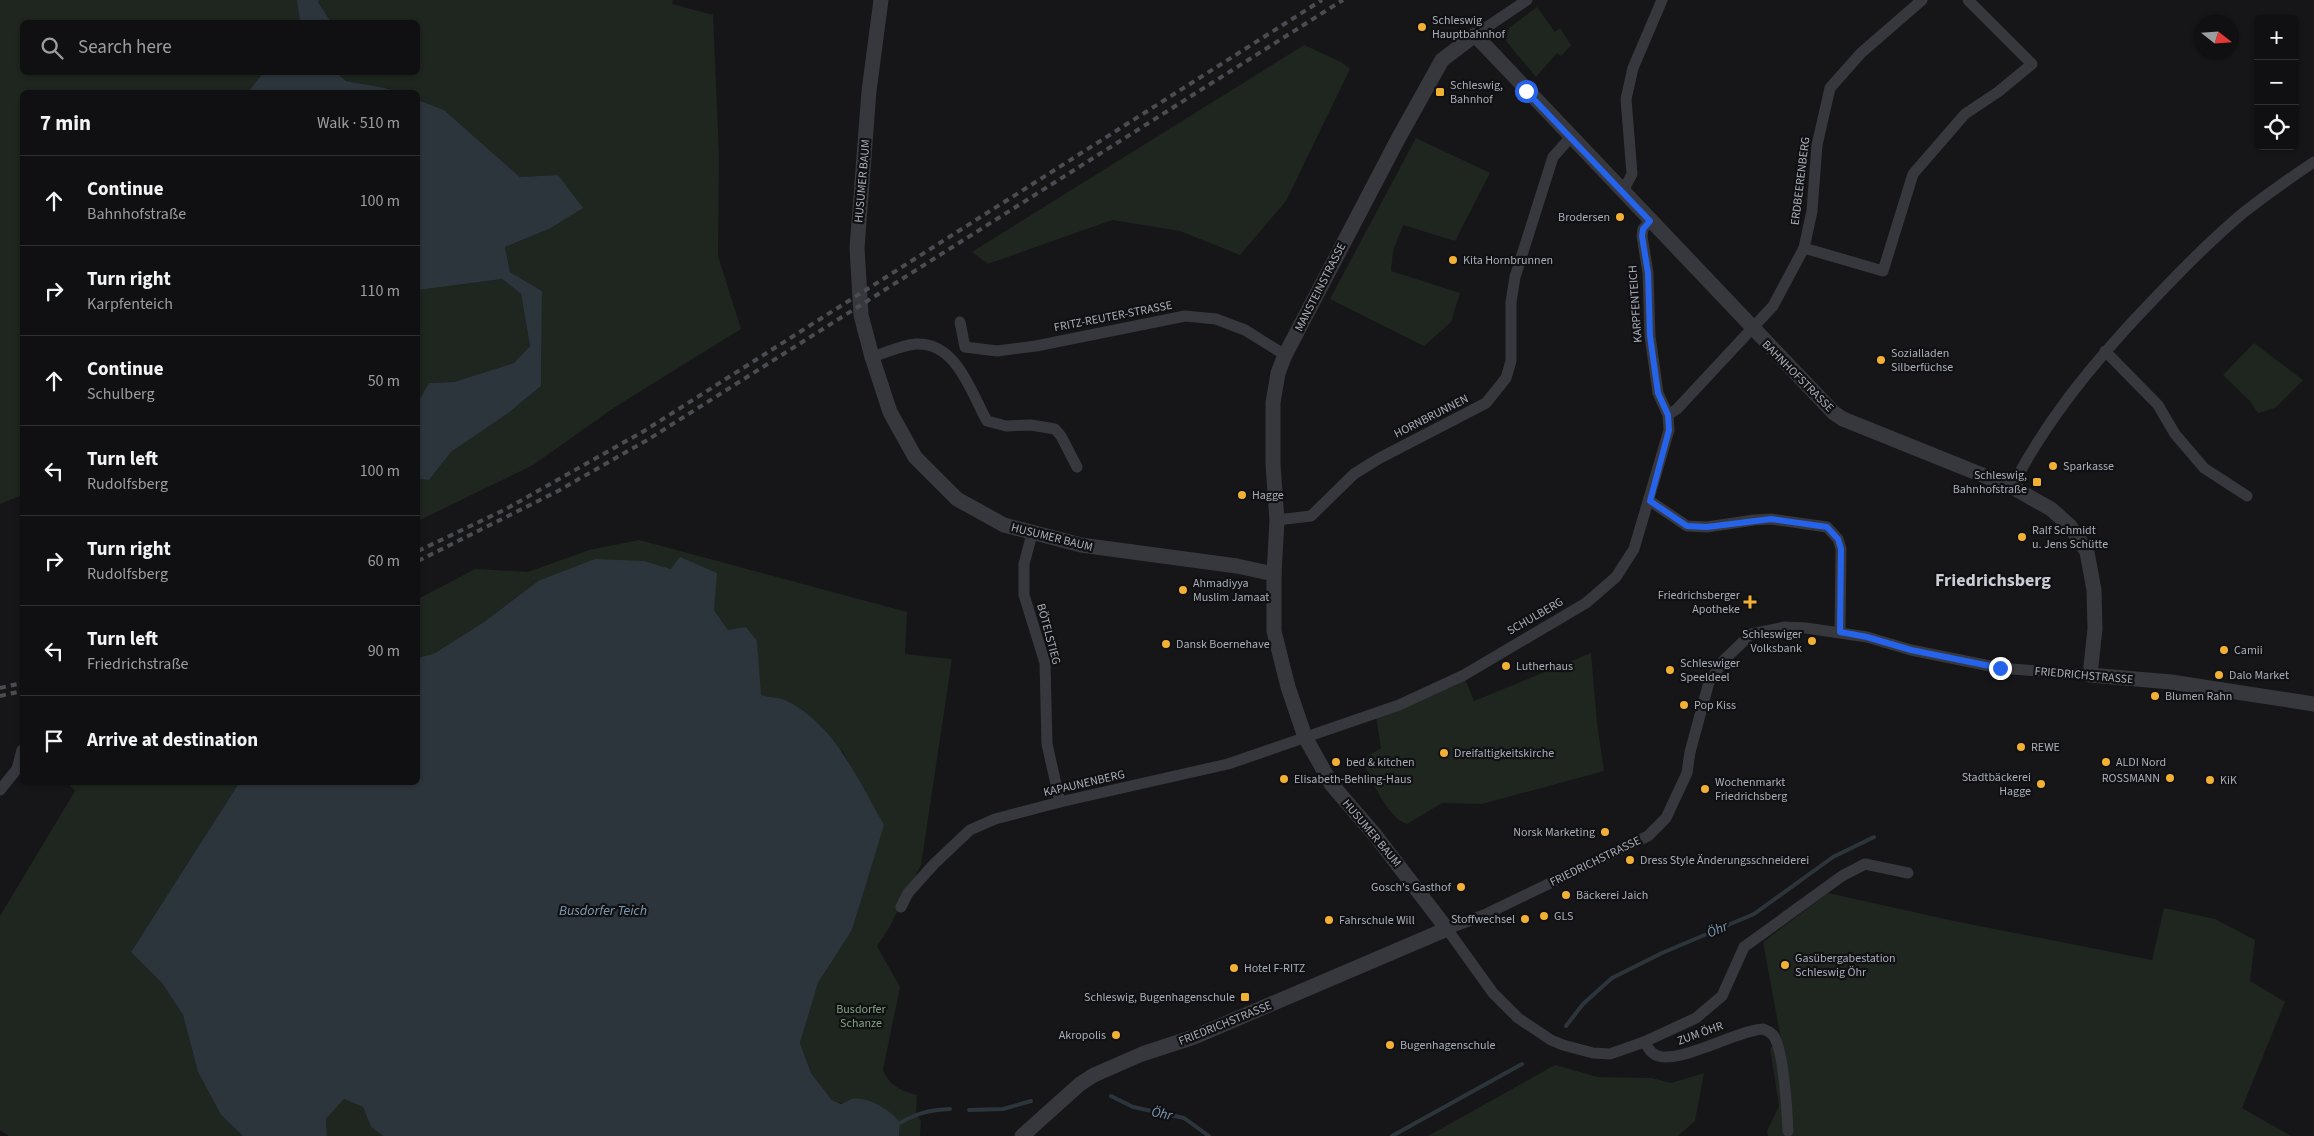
<!DOCTYPE html>
<meta charset="utf-8">
<style>
:root{--surface:#101012;--page:#1e1e20;--text:#f1f3f6;--muted:#9c9d9f;--line:#303032}
body{margin:0;font-family:"Source Sans 3",sans-serif;background:var(--page);color:var(--text)}
.controls{position:absolute;right:15px;top:15px;display:grid;overflow:hidden;border-radius:8px;box-shadow:0 1px 4px #0004}
.controls button{width:45px;height:45px;display:grid;place-items:center;padding:0;border:0;border-bottom:1px solid var(--line);background:var(--surface);color:var(--text);font:25px sans-serif}
.compass{position:absolute;left:2194px;top:15px;width:45px;height:45px;border-radius:50%;background:var(--surface);box-shadow:0 1px 4px #0004;rotate:107deg}
.stop{position:absolute;width:15px;height:15px;margin:-11px;border:4px solid #2563eb;border-radius:50%;background:#fff}
.stop.end{background:#2563eb;border-color:#fff;box-shadow:0 1px 5px #0008}
.list{margin:0;padding:0;list-style:none}
h2{display:flex;justify-content:space-between;align-items:center;height:65px;margin:0;padding:0 20px;font-size:21px}
h2 small{font-size:16px;font-weight:400;color:var(--muted)}
.list li{display:grid;grid-template-columns:32px 1fr auto;gap:15px;align-items:center;box-sizing:border-box;height:90px;padding:0 20px;border-top:1px solid var(--line)}
.list b{display:block;font-size:19px;white-space:nowrap}
.list p{margin:0;font-size:16px;white-space:nowrap;color:var(--muted)}
.list em{font-size:16px;font-style:normal;color:var(--muted)}
.icon{flex:none;width:28px;height:28px;fill:none;stroke:currentColor;stroke-width:2;stroke-linecap:round;stroke-linejoin:round}
.map{position:relative;flex:none;width:2314px;height:1136px;overflow:hidden}
.search{position:absolute;background:var(--surface);box-shadow:0 1px 4px #0004;left:20px;top:20px;width:400px;height:55px;display:flex;align-items:center;gap:12px;box-sizing:border-box;padding:0 18px;border-radius:8px;color:var(--muted);font-size:19px}
.panel{position:absolute;background:var(--surface);box-shadow:0 1px 4px #0004;left:20px;top:90px;width:400px;height:695px;border-radius:8px}
.map>svg:first-child{display:block}
.green{fill:#1e261f}
.water{fill:#2c353c}
.lines{fill:none;stroke-linecap:round;stroke-linejoin:round}
.stream{stroke:#2c353c;stroke-width:4}
.minor{stroke:#37383d;stroke-width:11}
.tertiary{stroke:#37383d;stroke-width:15}
.rail{stroke:#4a4c52;stroke-width:4;stroke-dasharray:6 5;stroke-linecap:butt}
.route{stroke:#2563eb;stroke-width:6}
.poi-dot{fill:#f2b134;stroke:#111113;stroke-width:2}
.labels{text-anchor:middle;stroke-width:4.5;stroke-linejoin:round;paint-order:stroke}
.poi-label{font-size:12px;fill:#a8adb8;stroke:#111113;text-anchor:start}
.street-label{font-size:12px;fill:#a8adb8;stroke:#111113}
.park-label{font-size:12px;fill:#7fa381;stroke:#111113}
.water-label{font-size:14px;font-style:italic;fill:#7f9bb3;stroke:#111113}
.district-label{font-size:18px;font-weight:bold;fill:#c9ccd4;stroke:#111113}
</style>
<div class="map">
<svg width="2314" height="1136" viewBox="0 0 2314 1136">
<rect width="100%" height="100%" fill="#161618"/>
<g class="green">
<polygon points="0,0 297,0 300,22 22,22 22,72 271,73 262,74 248,92 22,92 22,495 0,504"/>
<polygon points="319,0 673,0 672,4 713,15 719,155 718,256 741,329 615,407 533,465 418,521 418,479 429,480 451,452 507,414 541,386 542,291 510,272 505,247 549,229 559,175 520,177 444,110 418,100 418,92 397,92 385,88 346,81 337,73 418,72 418,22 331,22 318,2"/>
<polygon points="1537,7 1555,32 1560,28 1571,45 1561,56 1557,53 1536,77 1506,41 1509,28"/>
<polygon points="1304,45 1341,62 1350,69 1286,201 1240,255 1180,231 1112,220 988,264 972,252"/>
<polygon points="1416,138 1490,173 1455,241 1403,225 1393,251 1391,271 1460,293 1451,322 1424,346 1330,299"/>
<polygon points="502,279 521,294 530,346 514,363 454,382 429,383 418,402 418,290"/>
<polygon points="2254,343 2303,380 2275,408 2258,413 2249,400 2223,375"/>
<path d="M639 540 907 612 905 654 952 659 921 865 889 928 877 946 900 987 883 1070C889 1086 902 1091 917 1095L916 1113 921 1121 920 1136H899L900 1123 832 1100 811 1073 800 1043 818 983 852 930 883 825 843 752 785 700 760 696 757 641 728 630 714 610 671 569 644 561 538 581 484 622 435 653 418 658V599L475 569 528 572 589 550Z"/>
<path d="M1591 653 1597 723 1604 771 1482 804 1442 803 1407 824C1387 818 1371 778 1362 760L1381 748 1376 717 1465 679 1474 701Z"/>
<polygon points="68,783 239,783 131,952 162,983 183,1015 198,1072 221,1115 243,1136 9,1136 0,1130 0,916 75,791"/>
<polygon points="1828,893 1954,921 2152,960 2164,908 2215,919 2255,940 2250,981 2285,1002 2242,1108 2291,1136 1768,1136 1767,1131 1779,1106 1770,1048 1781,1039 1763,942"/>
<polygon points="1555,1065 1598,1077 1652,1078 1671,1083 1704,1073 1695,1121 1678,1136 1428,1136"/>
<polygon points="344,1099 363,1107 371,1127 383,1136 327,1136 326,1119"/>
</g>
<g class="water">
<polygon points="297,0 319,0 318,2 331,22 300,22"/>
<polygon points="271,72 337,73 346,81 385,88 397,92 248,92 262,74"/>
<polygon points="418,100 444,110 520,177 558,175 583,208 549,229 505,247 510,272 542,291 541,386 507,414 451,452 429,480 418,479 418,402 429,383 454,382 514,363 530,346 521,294 502,279 418,290"/>
<path d="M680 557 717 573 714 610 728 630 746 627 757 641 761 695C769 698 779 697 787 701 836 726 858 780 884 825L852 930 818 983 800 1043 811 1073 832 1100 841 1104C844 1103 849 1100 852 1099 868 1096 892 1111 900 1123L899 1136H383L371 1127 363 1107 344 1099 326 1119 327 1136H243L221 1115 198 1072 183 1015 162 983 131 952 239 783 418 782V658L435 653 484 622 538 581 595 559 644 561 671 569Z"/>
</g>
<g class="lines">
<g class="stream">
<polyline points="1566,1026 1583,1004 1612,978 1662,953 1754,914 1833,857 1874,837"/>
<polyline points="1111,1096 1133,1107 1184,1118 1209,1136"/>
<polyline points="969,1110 1003,1109 1031,1101"/>
<path d="M900 1123C917 1113 930 1110 950 1109"/>
<polyline points="1392,1136 1522,1064"/>
</g>
<g class="minor">
<polyline points="1475,35 1527,0"/>
<polyline points="1623,191 1632,174 1626,99 1633,68 1662,0"/>
<polyline points="1804,248 1883,271 1913,174 1965,114 1998,92 2032,64 1968,0"/>
<polyline points="960,322 965,347 997,351 1036,346 1185,316 1216,319 1245,330 1285,355"/>
<polyline points="2105,351 2158,405 2175,434 2204,468 2247,496"/>
<path d="M872 357C885 353 902 345 916 344 957 342 971 393 987 421L1006 426 1031 425 1055 429 1061 436 1077 467"/>
<polyline points="1668,415 1677,409 1773,306 1804,248 1812,211 1817,145 1830,88 1861,53 1922,0"/>
<path d="M2012 487C2044 424 2087 371 2135 319 2170 282 2204 246 2243 213 2266 195 2290 178 2314 162"/>
<polyline points="1650,501 1687,526 1707,527 1754,520 1771,519 1827,527 1838,539 1841,549 1840,632"/>
<polyline points="1277,520 1311,516 1354,474 1378,459 1486,403 1506,378 1511,361 1511,302 1515,277 1553,157 1570,138"/>
<polyline points="1032,534 1024,564 1024,595 1045,663 1047,744 1060,802"/>
<polyline points="0,790 17,769 22,750"/>
<polyline points="1908,873 1865,864 1842,876 1744,947 1722,996 1696,1018 1644,1042 1610,1054 1593,1053 1563,1045 1551,1040 1518,1018 1493,993 1447,929 1484,915 1648,836 1666,818 1687,773 1690,752 1709,682 1724,660 1751,634 1785,627 1806,628 1867,637 1911,650 2000,668 2090,675"/>
<polyline points="901,907 908,893 934,864 970,830 995,819 1060,802 1228,764 1399,705 1464,675 1586,603 1616,577 1634,549 1669,430 1668,415 1658,393 1650,336 1648,273 1642,236 1643,229 1650,221"/>
<path d="M1644 1042C1647 1046 1650 1052 1654 1054 1674 1068 1736 1030 1763 1029 1766 1030 1770 1032 1773 1035 1784 1049 1787 1111 1788 1131"/>
</g>
<g class="tertiary">
<polyline points="881,0 869,91 857,248 861,315 872,357 890,412 915,457 957,499 1004,525 1081,545 1237,566 1274,574"/>
<polyline points="1022,1136 1080,1084 1094,1075 1142,1054 1194,1037 1447,929 1375,835 1332,785 1305,737 1288,687 1274,631 1274,574 1277,520 1273,465 1273,403 1278,373 1285,355 1398,139 1442,60 1475,35 1834,413 1843,419 2012,487 2051,509 2070,526 2087,552 2094,590 2095,629 2090,675 2171,682 2314,704"/>
</g>
<g class="rail">
<polyline points="418,551 506,509 644,431 1322,0"/>
<polyline points="418,561 558,491 649,439 1343,0"/>
<polyline points="0,688 22,683"/>
<polyline points="0,696 22,691"/>
</g>
</g>
<g class="lines">
<polyline class="route" points="1526,91 1650,221 1643,229 1642,236 1648,273 1650,336 1658,393 1668,415 1669,430 1650,501 1687,526 1707,527 1771,519 1827,527 1838,539 1841,549 1840,632 1867,637 1911,650 2000,668"/>
</g>
<g class="poi-dot">
<circle cx="1422" cy="27" r="5"/>
<rect x="1435" y="87" width="10" height="10" rx="2.5"/>
<circle cx="1620" cy="217" r="5"/>
<circle cx="1453" cy="260" r="5"/>
<circle cx="1881" cy="360" r="5"/>
<circle cx="2053" cy="466" r="5"/>
<rect x="2032" y="477" width="10" height="10" rx="2.5"/>
<circle cx="1242" cy="495" r="5"/>
<circle cx="2022" cy="537" r="5"/>
<circle cx="1183" cy="590" r="5"/>
<path d="M1747.5 594.5h5v5h5v5h-5v5h-5v-5h-5v-5h5z"/>
<circle cx="1812" cy="641" r="5"/>
<circle cx="1166" cy="644" r="5"/>
<circle cx="2224" cy="650" r="5"/>
<circle cx="1506" cy="666" r="5"/>
<circle cx="1670" cy="670" r="5"/>
<circle cx="2219" cy="675" r="5"/>
<circle cx="2155" cy="696" r="5"/>
<circle cx="1684" cy="705" r="5"/>
<circle cx="2021" cy="747" r="5"/>
<circle cx="1444" cy="753" r="5"/>
<circle cx="1336" cy="762" r="5"/>
<circle cx="2106" cy="762" r="5"/>
<circle cx="2170" cy="778" r="5"/>
<circle cx="1284" cy="779" r="5"/>
<circle cx="2210" cy="780" r="5"/>
<circle cx="2041" cy="784" r="5"/>
<circle cx="1705" cy="789" r="5"/>
<circle cx="1605" cy="832" r="5"/>
<circle cx="1630" cy="860" r="5"/>
<circle cx="1461" cy="887" r="5"/>
<circle cx="1566" cy="895" r="5"/>
<circle cx="1544" cy="916" r="5"/>
<circle cx="1525" cy="919" r="5"/>
<circle cx="1329" cy="920" r="5"/>
<circle cx="1785" cy="965" r="5"/>
<circle cx="1234" cy="968" r="5"/>
<rect x="1240" y="992" width="10" height="10" rx="2.5"/>
<circle cx="1116" cy="1035" r="5"/>
<circle cx="1390" cy="1045" r="5"/>
</g>
<g class="labels">
<g class="poi-label">
<text x="1432" y="24">Schleswig<tspan x="1432" dy="14">Hauptbahnhof</tspan></text>
<text x="1450" y="89">Schleswig,<tspan x="1450" dy="14">Bahnhof</tspan></text>
<text x="1610" y="221" text-anchor="end">Brodersen</text>
<text x="1463" y="264">Kita Hornbrunnen</text>
<text x="1891" y="357">Sozialladen<tspan x="1891" dy="14">Silberfüchse</tspan></text>
<text x="2063" y="470">Sparkasse</text>
<text x="2027" y="479" text-anchor="end">Schleswig,<tspan x="2027" dy="14">Bahnhofstraße</tspan></text>
<text x="1252" y="499">Hagge</text>
<text x="2032" y="534">Ralf Schmidt<tspan x="2032" dy="14">u. Jens Schütte</tspan></text>
<text x="1193" y="587">Ahmadiyya<tspan x="1193" dy="14">Muslim Jamaat</tspan></text>
<text x="1740" y="599" text-anchor="end">Friedrichsberger<tspan x="1740" dy="14">Apotheke</tspan></text>
<text x="1802" y="638" text-anchor="end">Schleswiger<tspan x="1802" dy="14">Volksbank</tspan></text>
<text x="1176" y="648">Dansk Boernehave</text>
<text x="2234" y="654">Camii</text>
<text x="1680" y="667">Schleswiger<tspan x="1680" dy="14">Speeldeel</tspan></text>
<text x="1516" y="670">Lutherhaus</text>
<text x="2229" y="679">Dalo Market</text>
<text x="2165" y="700">Blumen Rahn</text>
<text x="1694" y="709">Pop Kiss</text>
<text x="2031" y="751">REWE</text>
<text x="1454" y="757">Dreifaltigkeitskirche</text>
<text x="1346" y="766">bed &amp; kitchen</text>
<text x="2116" y="766">ALDI Nord</text>
<text x="2031" y="781" text-anchor="end">Stadtbäckerei<tspan x="2031" dy="14">Hagge</tspan></text>
<text x="2160" y="782" text-anchor="end">ROSSMANN</text>
<text x="1294" y="783">Elisabeth-Behling-Haus</text>
<text x="2220" y="784">KiK</text>
<text x="1715" y="786">Wochenmarkt<tspan x="1715" dy="14">Friedrichsberg</tspan></text>
<text x="1595" y="836" text-anchor="end">Norsk Marketing</text>
<text x="1640" y="864">Dress Style Änderungsschneiderei</text>
<text x="1451" y="891" text-anchor="end">Gosch's Gasthof</text>
<text x="1576" y="899">Bäckerei Jaich</text>
<text x="1554" y="920">GLS</text>
<text x="1515" y="923" text-anchor="end">Stoffwechsel</text>
<text x="1339" y="924">Fahrschule Will</text>
<text x="1795" y="962">Gasübergabestation<tspan x="1795" dy="14">Schleswig Öhr</tspan></text>
<text x="1244" y="972">Hotel F-RITZ</text>
<text x="1235" y="1001" text-anchor="end">Schleswig, Bugenhagenschule</text>
<text x="1106" y="1039" text-anchor="end">Akropolis</text>
<text x="1400" y="1049">Bugenhagenschule</text>
</g>
<g class="street-label">
<text transform="translate(862 181) rotate(-85)" y="4">HUSUMER BAUM</text>
<text transform="translate(1800 181) rotate(-83)" y="4">ERDBEERENBERG</text>
<text transform="translate(1320 287) rotate(-63)" y="4">MANSTEINSTRASSE</text>
<text transform="translate(1635 304) rotate(-94)" y="4">KARPFENTEICH</text>
<text transform="translate(1113 316) rotate(-11)" y="4">FRITZ-REUTER-STRASSE</text>
<text transform="translate(1798 376) rotate(45)" y="4">BAHNHOFSTRASSE</text>
<text transform="translate(1431 416) rotate(-27)" y="4">HORNBRUNNEN</text>
<text transform="translate(1052 537) rotate(14)" y="4">HUSUMER BAUM</text>
<text transform="translate(1535 616) rotate(-30)" y="4">SCHULBERG</text>
<text transform="translate(1049 634) rotate(75)" y="4">BÖTELSTIEG</text>
<text transform="translate(2084 675) rotate(5)" y="4">FRIEDRICHSTRASSE</text>
<text transform="translate(1084 783) rotate(-13)" y="4">KAPAUNENBERG</text>
<text transform="translate(1372 833) rotate(50)" y="4">HUSUMER BAUM</text>
<text transform="translate(1595 861) rotate(-26)" y="4">FRIEDRICHSTRASSE</text>
<text transform="translate(1225 1023) rotate(-22)" y="4">FRIEDRICHSTRASSE</text>
<text transform="translate(1700 1033) rotate(-20)" y="4">ZUM ÖHR</text>
</g>
<g class="park-label">
<text x="861" y="1013">Busdorfer<tspan x="861" dy="14">Schanze</tspan></text>
</g>
<g class="water-label">
<text x="603" y="915">Busdorfer Teich</text>
<text transform="translate(1717 929) rotate(-23)" y="5">Öhr</text>
<text transform="translate(1162 1113) rotate(12)" y="5">Öhr</text>
</g>
<g class="district-label">
<text x="1993" y="586">Friedrichsberg</text>
</g>
</g>
</svg>
<div class="controls">
<button>+</button>
<button>−</button>
<button><svg class="icon" aria-label="locate" viewBox="0 0 24 24"><circle cx="12" cy="12" r="6"/><path d="M12 2v4M12 18v4M2 12h4M18 12h4"/></svg></button>
</div>
<svg class="compass" viewBox="-18 -18 36 36"><path d="M0-13l5 13h-10z" fill="#e53935"/><path d="M0 13l5-13h-10z" fill="#9c9d9f"/></svg>
<div class="stop" style="left:1526px;top:91px"></div>
<div class="stop end" style="left:2000px;top:668px"></div>
<div class="search"><svg class="icon" aria-label="search" viewBox="0 0 24 24"><circle cx="10" cy="10" r="6"/><path d="M15 15l6 6"/></svg>Search here</div>
<section class="panel">
<h2>7 min<small>Walk · 510 m</small></h2>
<ul class="list">
<li><svg class="icon" aria-label="ahead" viewBox="0 0 24 24"><path d="M12 20V5M6 11l6-6 6 6"/></svg><div><b>Continue</b><p>Bahnhofstraße</p></div><em>100 m</em></li>
<li><svg class="icon" aria-label="right" viewBox="0 0 24 24"><path d="M7 20v-9h11M14 6l5 5-5 5"/></svg><div><b>Turn right</b><p>Karpfenteich</p></div><em>110 m</em></li>
<li><svg class="icon" aria-label="ahead" viewBox="0 0 24 24"><path d="M12 20V5M6 11l6-6 6 6"/></svg><div><b>Continue</b><p>Schulberg</p></div><em>50 m</em></li>
<li><svg class="icon" aria-label="left" viewBox="0 0 24 24"><path d="M17 20v-9H6M10 6l-5 5 5 5"/></svg><div><b>Turn left</b><p>Rudolfsberg</p></div><em>100 m</em></li>
<li><svg class="icon" aria-label="right" viewBox="0 0 24 24"><path d="M7 20v-9h11M14 6l5 5-5 5"/></svg><div><b>Turn right</b><p>Rudolfsberg</p></div><em>60 m</em></li>
<li><svg class="icon" aria-label="left" viewBox="0 0 24 24"><path d="M17 20v-9H6M10 6l-5 5 5 5"/></svg><div><b>Turn left</b><p>Friedrichstraße</p></div><em>90 m</em></li>
<li><svg class="icon" aria-label="arrive" viewBox="0 0 24 24"><path d="M6 21V4h12l-3 4 3 4H6"/></svg><div><b>Arrive at destination</b></div></li>
</ul>
</section>
</div>
